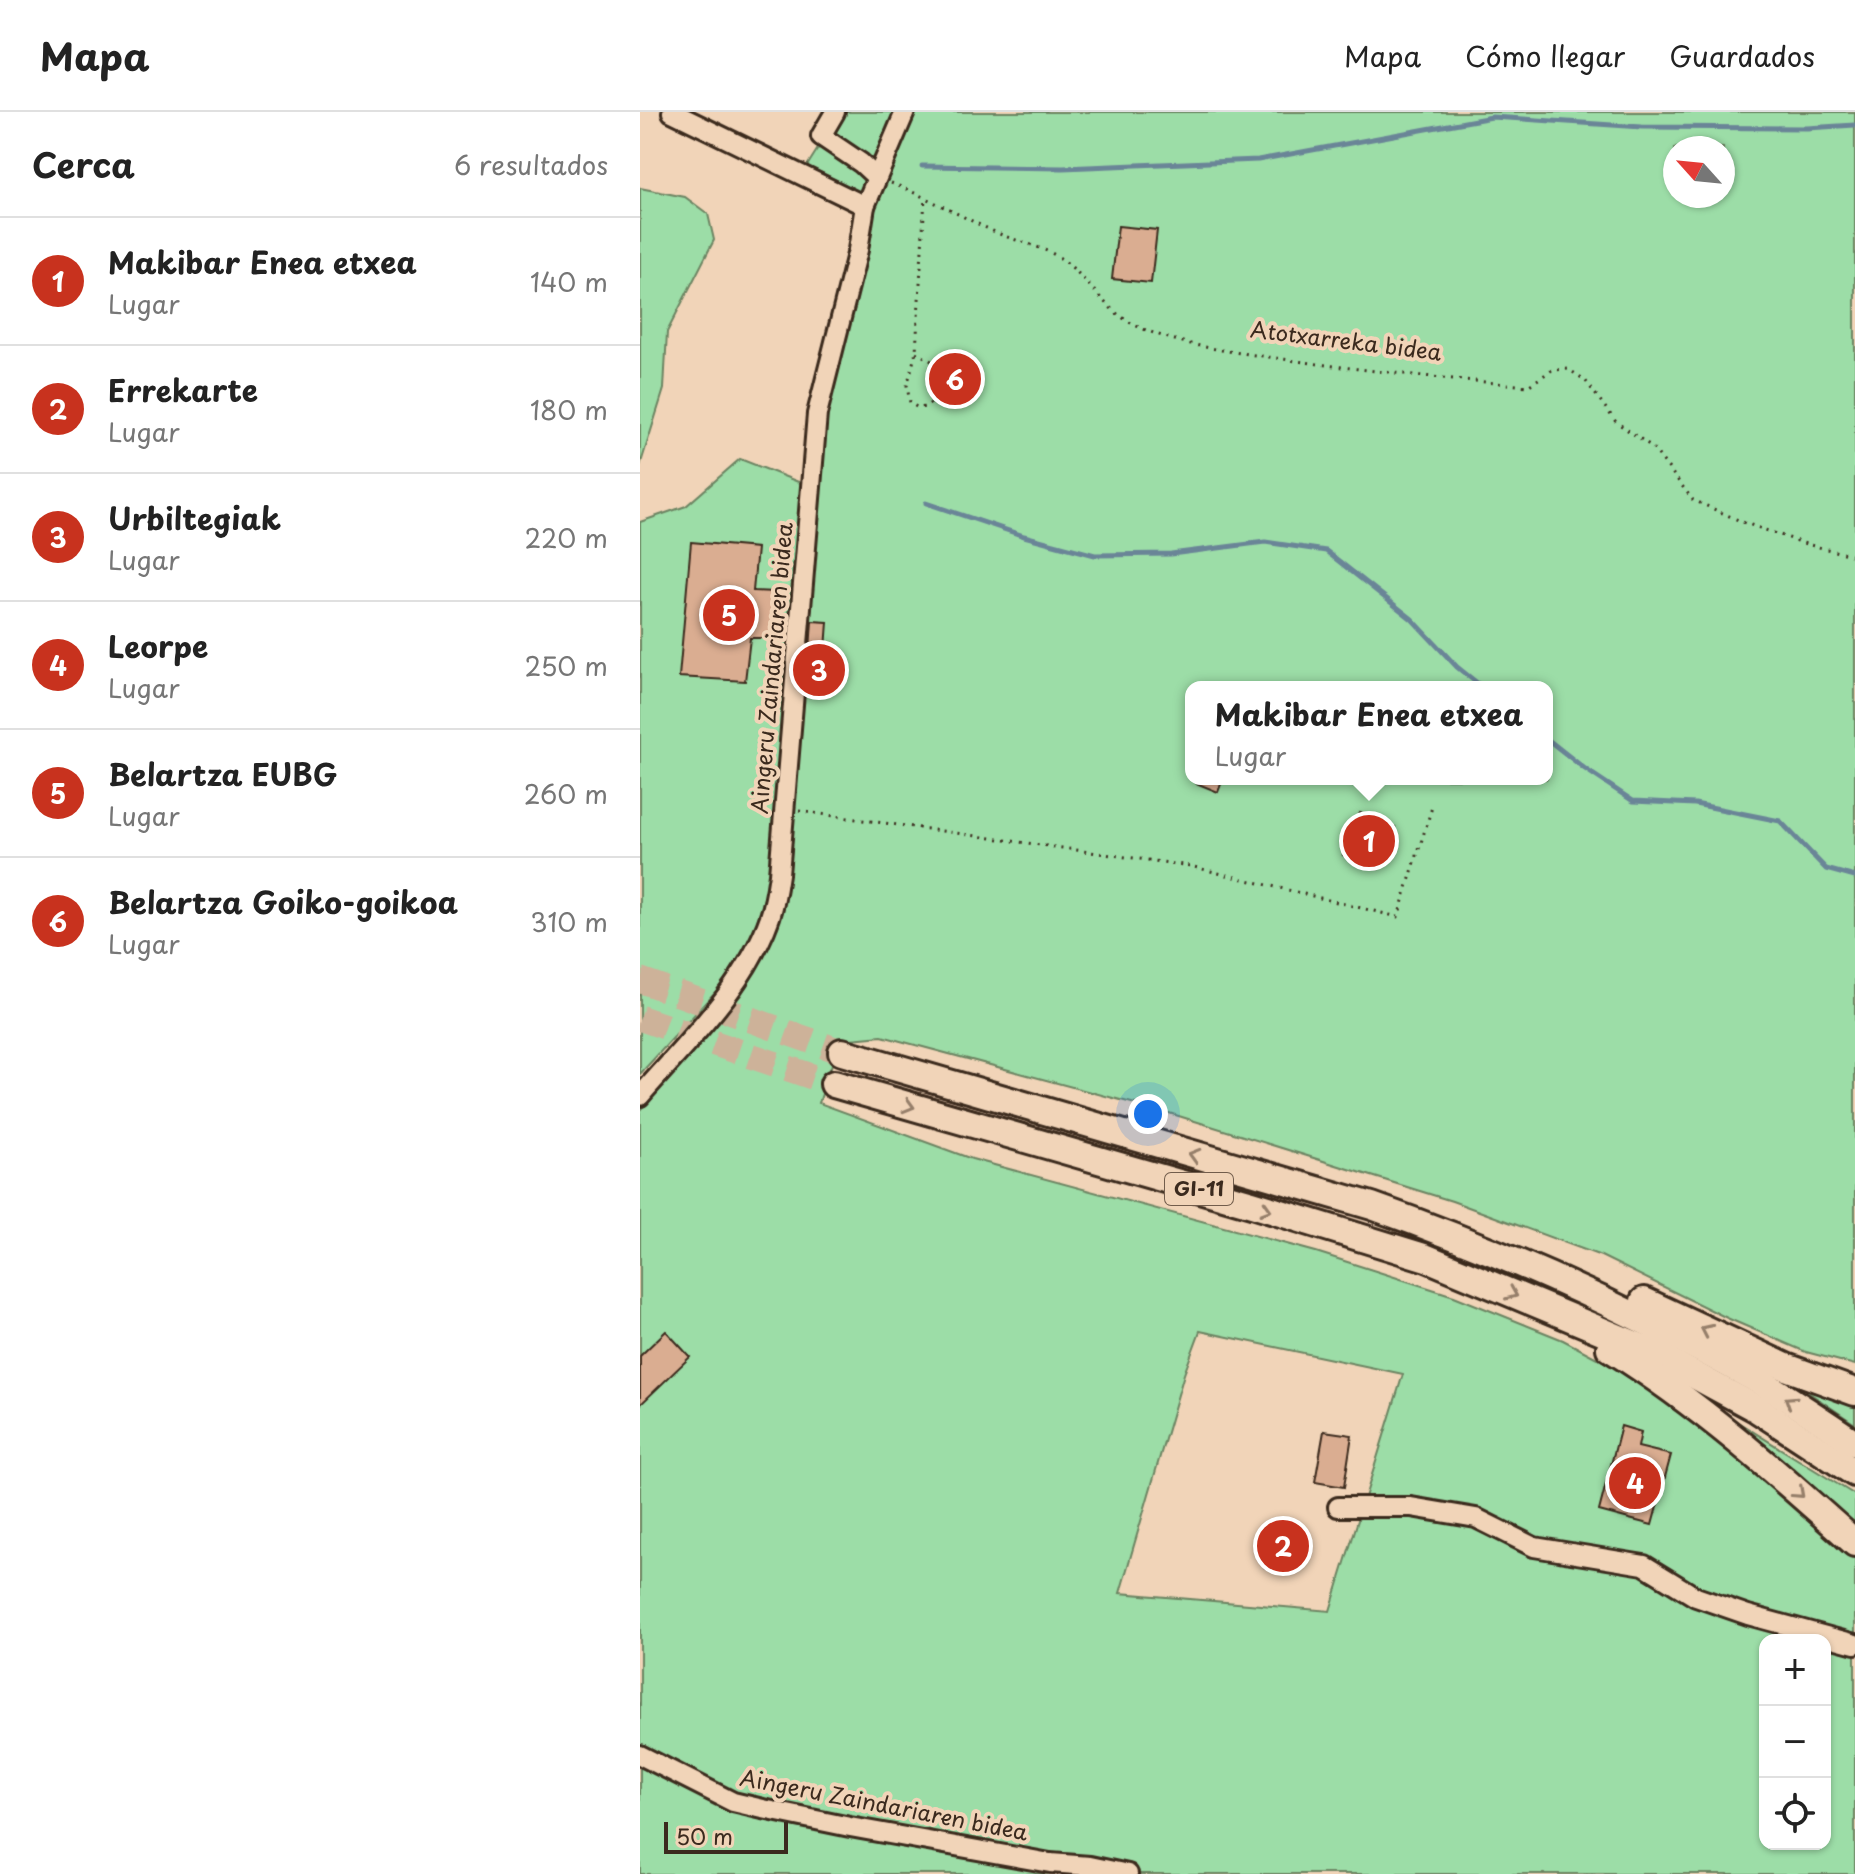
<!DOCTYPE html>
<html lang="es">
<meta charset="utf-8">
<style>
:root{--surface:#fff;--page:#f2f2f2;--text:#222;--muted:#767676;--line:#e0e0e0;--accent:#c8321e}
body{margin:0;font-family:"Playpen Sans",sans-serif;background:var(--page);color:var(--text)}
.controls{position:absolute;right:24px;bottom:24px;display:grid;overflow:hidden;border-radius:16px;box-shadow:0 2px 6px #0004}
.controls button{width:72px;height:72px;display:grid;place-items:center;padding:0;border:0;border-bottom:2px solid var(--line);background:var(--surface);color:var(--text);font:40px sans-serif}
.compass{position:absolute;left:1023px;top:24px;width:72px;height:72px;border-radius:50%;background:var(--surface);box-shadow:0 2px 6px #0004;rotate:297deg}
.scale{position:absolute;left:24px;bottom:20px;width:124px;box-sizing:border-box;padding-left:8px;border:4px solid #3b2a1e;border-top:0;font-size:22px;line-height:28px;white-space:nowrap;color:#3b2a1e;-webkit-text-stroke:6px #f1d4b8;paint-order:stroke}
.you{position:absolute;left:508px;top:1002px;width:28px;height:28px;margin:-20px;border:6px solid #fff;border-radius:50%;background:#1a73e8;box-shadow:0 0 0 12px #1a73e833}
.badge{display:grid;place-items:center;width:52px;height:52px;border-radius:50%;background:var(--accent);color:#fff;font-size:26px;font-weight:700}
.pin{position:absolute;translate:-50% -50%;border:4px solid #fff;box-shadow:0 2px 8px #0006}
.popup{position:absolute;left:545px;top:569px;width:368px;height:104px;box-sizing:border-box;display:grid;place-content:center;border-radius:16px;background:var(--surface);filter:drop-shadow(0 2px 6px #0005);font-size:26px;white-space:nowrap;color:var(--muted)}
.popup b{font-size:30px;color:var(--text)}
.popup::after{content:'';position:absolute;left:50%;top:100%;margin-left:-16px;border:16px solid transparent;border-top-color:var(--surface)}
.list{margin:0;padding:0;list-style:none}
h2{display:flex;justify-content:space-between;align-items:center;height:104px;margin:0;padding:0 32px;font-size:34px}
h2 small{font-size:26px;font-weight:400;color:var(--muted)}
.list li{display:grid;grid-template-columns:52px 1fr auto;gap:24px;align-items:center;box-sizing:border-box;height:128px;padding:0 32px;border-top:2px solid var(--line)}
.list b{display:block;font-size:30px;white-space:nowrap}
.list p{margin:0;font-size:26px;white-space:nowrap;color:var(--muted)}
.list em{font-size:26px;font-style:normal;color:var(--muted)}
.icon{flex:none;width:44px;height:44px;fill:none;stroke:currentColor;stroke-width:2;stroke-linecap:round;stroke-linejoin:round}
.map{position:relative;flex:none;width:1215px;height:1762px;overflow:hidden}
header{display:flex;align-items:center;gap:48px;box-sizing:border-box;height:112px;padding:0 40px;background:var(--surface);border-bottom:2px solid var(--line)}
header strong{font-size:38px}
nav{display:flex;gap:44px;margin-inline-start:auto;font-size:28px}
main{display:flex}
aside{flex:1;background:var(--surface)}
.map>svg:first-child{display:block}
.green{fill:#9cdda7;stroke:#6c8462;stroke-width:2;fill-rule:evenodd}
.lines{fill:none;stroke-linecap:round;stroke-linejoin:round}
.stream{stroke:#6a8597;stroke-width:5}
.building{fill:#daad91;stroke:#3b2a1e;stroke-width:2}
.highway-tunnel{stroke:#cdb299;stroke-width:26;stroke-dasharray:26 13;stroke-linecap:butt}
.minor-casing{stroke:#3b2a1e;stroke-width:24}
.highway-casing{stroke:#3b2a1e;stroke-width:32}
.path{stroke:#3b2a1e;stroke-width:3;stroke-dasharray:2 6;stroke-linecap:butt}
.minor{stroke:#f1d4b8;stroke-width:18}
.highway{stroke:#f1d4b8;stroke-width:26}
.oneway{stroke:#967f6b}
.labels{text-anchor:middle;stroke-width:8;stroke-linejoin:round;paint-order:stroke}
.shield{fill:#f1d4b8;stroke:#725d4c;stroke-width:2}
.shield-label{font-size:20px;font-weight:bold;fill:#3b2a1e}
.street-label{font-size:22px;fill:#3b2a1e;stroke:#f1d4b8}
</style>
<header>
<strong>Mapa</strong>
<nav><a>Mapa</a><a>Cómo llegar</a><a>Guardados</a></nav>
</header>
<main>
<aside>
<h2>Cerca<small>6 resultados</small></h2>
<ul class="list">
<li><span class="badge">1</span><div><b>Makibar Enea etxea</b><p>Lugar</p></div><em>140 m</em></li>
<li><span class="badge">2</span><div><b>Errekarte</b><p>Lugar</p></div><em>180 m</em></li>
<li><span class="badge">3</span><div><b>Urbiltegiak</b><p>Lugar</p></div><em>220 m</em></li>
<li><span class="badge">4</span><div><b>Leorpe</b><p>Lugar</p></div><em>250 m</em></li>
<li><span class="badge">5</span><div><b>Belartza EUBG</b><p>Lugar</p></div><em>260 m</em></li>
<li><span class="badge">6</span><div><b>Belartza Goiko-goikoa</b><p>Lugar</p></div><em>310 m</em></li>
</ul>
</aside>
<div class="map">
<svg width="1215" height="1762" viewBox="0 0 1215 1762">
<rect width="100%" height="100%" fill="#f1d4b8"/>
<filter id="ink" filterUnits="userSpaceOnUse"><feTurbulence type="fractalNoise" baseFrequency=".0125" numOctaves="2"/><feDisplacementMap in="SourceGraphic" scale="16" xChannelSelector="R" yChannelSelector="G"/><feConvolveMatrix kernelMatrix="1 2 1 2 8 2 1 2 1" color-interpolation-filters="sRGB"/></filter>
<g filter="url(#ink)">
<g class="green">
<polygon points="201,0 256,0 220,80 167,54"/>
<path d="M273 0H1215V1253L1166 1240 1087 1206 961 1144 812 1089 529 1001 242 924 200 928 179 991 332 1047 676 1140 814 1184 923 1228 995 1266 1075 1296 1215 1383V1762H0V998L101 883 138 815 149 770 170 452 192 264 231 93ZM1035 36H1083V84H1035ZM551 575H907V667H551ZM560 1219 763 1262 690 1499 480 1481 544 1262ZM1125 1528H1185V1732H1125Z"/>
<polygon points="0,76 45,85 68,102 74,128 27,220 24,277 0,354"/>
<polygon points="100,347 166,373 131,763 113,823 87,867 0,962 0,410 46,394"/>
<polygon points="1165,1278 1215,1292 1215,1312"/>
</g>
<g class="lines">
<g class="stream">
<polyline points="282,54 423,56 618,48 852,5 1002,15 1167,16 1215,13"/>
<polyline points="286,391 384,424 455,443 531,442 625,430 686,439 772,507 817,555 842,575"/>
<polyline points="907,627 945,657 993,689 1055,692 1140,709 1186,757 1215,765"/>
</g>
</g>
<g class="building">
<polygon points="478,114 517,118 511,171 472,167"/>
<polygon points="303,243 328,244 326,290 301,289"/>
<polygon points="51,430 117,436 113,479 135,480 131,526 110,526 105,569 39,565"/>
<polygon points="172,509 188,510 183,578 172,578 175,538 170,538"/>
<polygon points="558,667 583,667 578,680 556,671"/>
<polygon points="720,701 755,715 738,757 703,743"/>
<polygon points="26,1219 50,1245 0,1293 0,1244"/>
<polygon points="981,1314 1001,1320 998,1335 1031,1343 1012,1413 959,1399"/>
<polygon points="684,1319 712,1323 704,1375 675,1370"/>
<polygon points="633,1408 662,1413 653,1460 625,1455"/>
</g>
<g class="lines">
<g class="highway-tunnel">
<polyline points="0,868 202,940"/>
<polyline points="0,906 194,972"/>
</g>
<g class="minor-casing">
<g id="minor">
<polyline points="32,0 225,94"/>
<polyline points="195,0 181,24 221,51 236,65"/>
<path d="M0 984C47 930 106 874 130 805 135 791 137 776 139 762L177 302 218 138 225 94 265 0"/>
<polyline points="698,1395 771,1395 836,1406 894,1435 1004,1453 1056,1485 1108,1503 1215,1532"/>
<polyline points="0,1643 93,1690 123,1697 210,1715 410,1751 450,1754 488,1762"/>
</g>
</g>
<g class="highway-casing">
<g id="highway">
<path d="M202 940 732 1094C865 1141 994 1199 1117 1268 1151 1287 1183 1310 1215 1331"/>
<polyline points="194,972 612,1092 787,1146 1010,1239 1117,1297 1215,1361"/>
<polyline points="1004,1189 1146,1255 1215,1280"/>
<path d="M970 1236C1060 1292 1137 1361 1215 1431"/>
</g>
</g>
<g class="path">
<path d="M251 71C287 85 320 104 355 120 379 131 406 134 427 151 452 172 467 201 499 215 538 233 586 239 629 245 715 258 801 266 888 274L912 258 928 257 945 268 976 310 1012 335 1053 388 1105 411 1166 432 1215 444"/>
<polyline points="276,240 295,251 294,289 285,295 278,296 270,291 267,274 276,240 285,85"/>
<polyline points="159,699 550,754 758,805 792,695"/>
</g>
<use href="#minor" class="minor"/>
<use href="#highway" class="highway"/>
</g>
<defs><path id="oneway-chevron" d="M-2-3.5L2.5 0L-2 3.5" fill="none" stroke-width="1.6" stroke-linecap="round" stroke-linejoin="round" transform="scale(2)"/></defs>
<g class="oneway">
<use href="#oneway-chevron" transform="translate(269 994) rotate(16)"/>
<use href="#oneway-chevron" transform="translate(554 1043) rotate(-164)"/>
<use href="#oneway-chevron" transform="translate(626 1097) rotate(17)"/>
<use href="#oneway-chevron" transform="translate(872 1182) rotate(23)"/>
<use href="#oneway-chevron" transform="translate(1066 1218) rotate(-155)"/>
<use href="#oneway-chevron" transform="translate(1150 1289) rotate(-147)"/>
<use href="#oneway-chevron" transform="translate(1159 1381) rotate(42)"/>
</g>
</g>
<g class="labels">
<rect class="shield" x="525" y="1061" width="68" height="32" rx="6"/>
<g class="shield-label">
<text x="559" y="1084">GI-11</text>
</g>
<g class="street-label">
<text transform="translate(706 229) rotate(7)" y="8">Atotxarreka bidea</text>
<text transform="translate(132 556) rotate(-85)" y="8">Aingeru Zaindariaren bidea</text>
<text transform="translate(244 1693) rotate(11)" y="8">Aingeru Zaindariaren bidea</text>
</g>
</g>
</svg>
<div class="controls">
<button>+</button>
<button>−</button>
<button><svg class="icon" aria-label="locate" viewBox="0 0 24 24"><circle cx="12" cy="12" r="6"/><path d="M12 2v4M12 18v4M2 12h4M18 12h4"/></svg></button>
</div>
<svg class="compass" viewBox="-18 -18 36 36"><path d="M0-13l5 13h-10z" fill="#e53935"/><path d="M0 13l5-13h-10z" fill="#767676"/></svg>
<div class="scale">50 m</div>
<div class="you"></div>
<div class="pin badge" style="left:729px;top:729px">1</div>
<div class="popup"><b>Makibar Enea etxea</b>Lugar</div>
<div class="pin badge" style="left:643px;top:1434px">2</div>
<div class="pin badge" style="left:179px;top:558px">3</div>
<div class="pin badge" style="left:995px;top:1371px">4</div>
<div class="pin badge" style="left:89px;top:503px">5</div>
<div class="pin badge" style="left:315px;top:267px">6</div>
</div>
</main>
